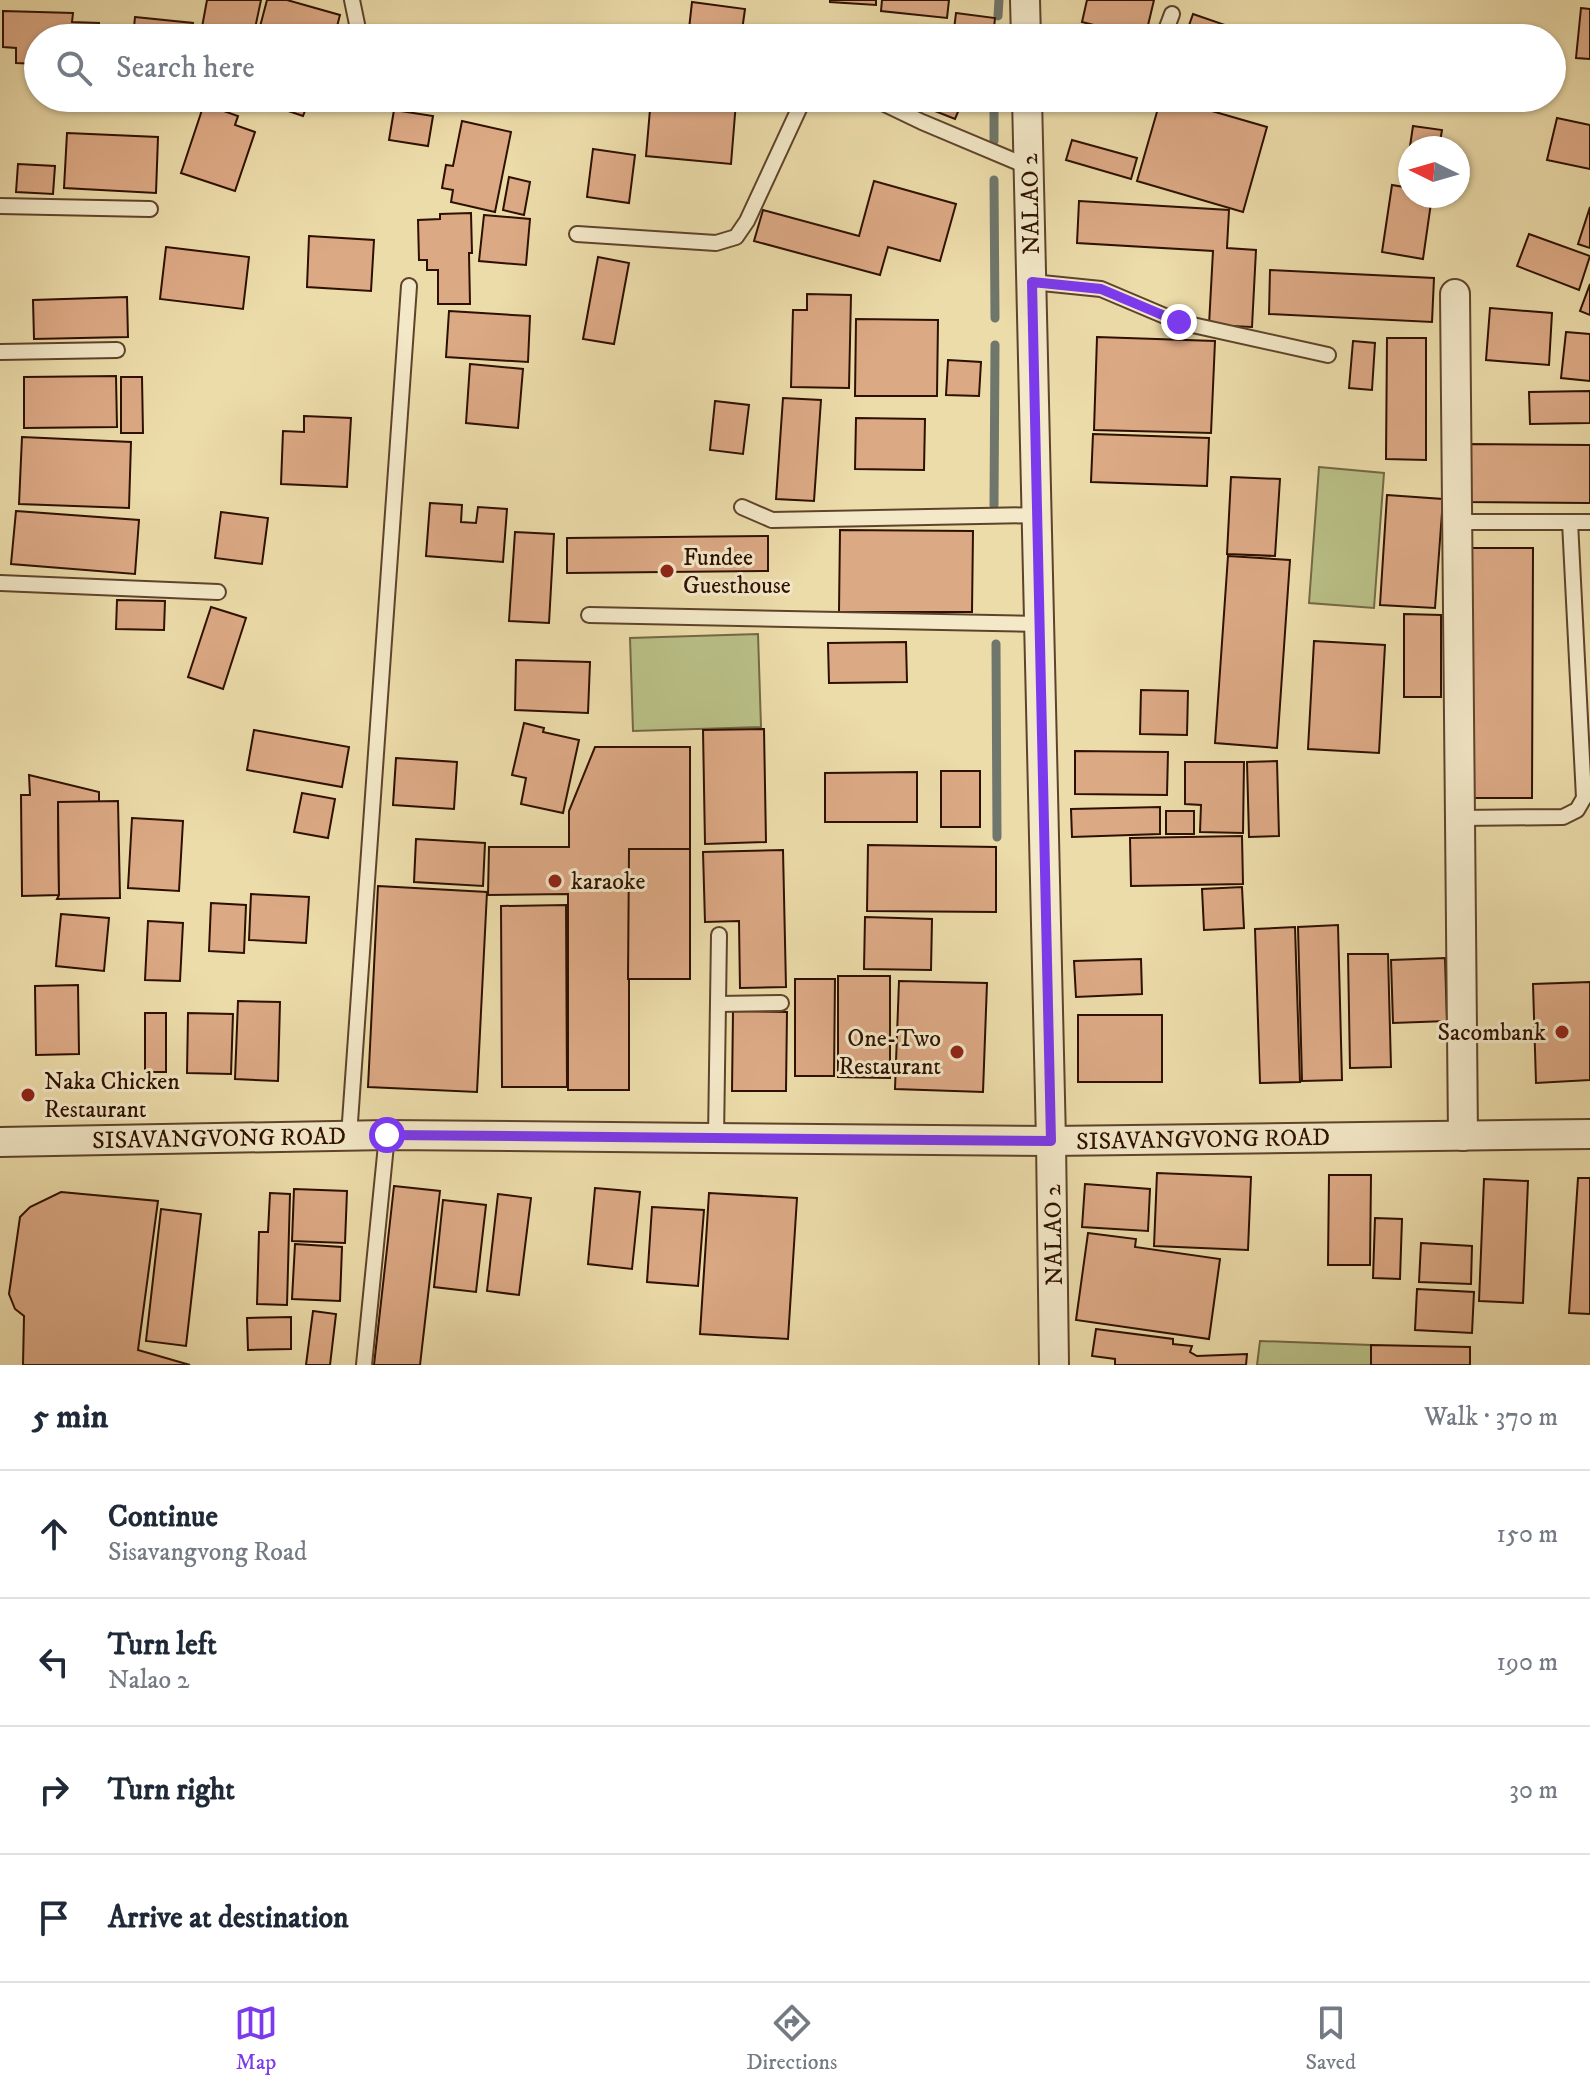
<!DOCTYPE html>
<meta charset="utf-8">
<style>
:root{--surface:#fff;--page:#f6f6f7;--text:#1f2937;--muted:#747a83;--line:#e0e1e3;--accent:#7c3aed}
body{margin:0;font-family:"IM FELL DW Pica",serif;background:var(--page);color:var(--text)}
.compass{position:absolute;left:1398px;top:136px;width:72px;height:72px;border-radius:50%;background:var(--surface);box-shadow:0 2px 6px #0004;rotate:275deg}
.stop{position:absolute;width:24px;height:24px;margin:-18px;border:6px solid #7c3aed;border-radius:50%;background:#fff}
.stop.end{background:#7c3aed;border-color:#fff;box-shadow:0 2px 8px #0008}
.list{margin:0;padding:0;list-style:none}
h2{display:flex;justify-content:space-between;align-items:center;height:104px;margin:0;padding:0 32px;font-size:34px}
h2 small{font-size:26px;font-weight:400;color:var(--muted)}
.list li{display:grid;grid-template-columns:52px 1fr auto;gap:24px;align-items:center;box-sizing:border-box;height:128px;padding:0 32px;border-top:2px solid var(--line)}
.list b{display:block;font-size:30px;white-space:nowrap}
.list p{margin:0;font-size:26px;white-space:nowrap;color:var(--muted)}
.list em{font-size:26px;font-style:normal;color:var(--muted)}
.icon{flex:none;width:44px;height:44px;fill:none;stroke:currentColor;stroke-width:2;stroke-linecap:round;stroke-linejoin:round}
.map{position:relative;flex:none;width:1590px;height:1365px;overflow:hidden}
.search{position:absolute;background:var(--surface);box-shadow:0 2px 6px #0004;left:24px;right:24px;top:24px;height:88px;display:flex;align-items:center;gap:20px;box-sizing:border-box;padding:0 28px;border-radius:44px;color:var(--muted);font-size:30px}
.sheet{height:616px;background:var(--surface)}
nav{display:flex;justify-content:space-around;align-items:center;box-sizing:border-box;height:112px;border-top:2px solid var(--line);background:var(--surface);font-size:22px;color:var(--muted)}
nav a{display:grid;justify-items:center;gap:4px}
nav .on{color:var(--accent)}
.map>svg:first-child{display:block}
.green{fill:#b9c087;stroke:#746844;stroke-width:2}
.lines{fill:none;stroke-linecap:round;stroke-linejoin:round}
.stream{stroke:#6f766b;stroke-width:9}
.building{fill:#dca985;stroke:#2e1000;stroke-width:2}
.service-casing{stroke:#5e432a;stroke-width:18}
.minor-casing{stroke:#5e432a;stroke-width:32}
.service{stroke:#f3e8c8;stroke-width:14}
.minor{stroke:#f3e8c8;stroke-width:28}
.route{stroke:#7c3aed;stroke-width:10}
.poi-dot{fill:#8f2418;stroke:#f3e8c8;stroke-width:3}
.labels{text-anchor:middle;stroke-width:6;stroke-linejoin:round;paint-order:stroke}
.street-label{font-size:24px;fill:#2e1000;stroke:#f3e8c8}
.poi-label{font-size:24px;fill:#2e1000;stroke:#f3e8c8;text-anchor:start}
</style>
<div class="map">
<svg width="1590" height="1365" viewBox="0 0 1590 1365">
<rect width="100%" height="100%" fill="#ecdcaa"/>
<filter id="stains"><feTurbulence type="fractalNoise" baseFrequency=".0025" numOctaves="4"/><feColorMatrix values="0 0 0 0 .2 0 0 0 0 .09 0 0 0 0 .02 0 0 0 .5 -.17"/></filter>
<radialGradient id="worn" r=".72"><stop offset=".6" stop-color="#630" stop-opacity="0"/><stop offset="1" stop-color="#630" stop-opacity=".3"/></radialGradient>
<g class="green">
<polygon points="1319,467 1384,473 1374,608 1309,603"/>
<polygon points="758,634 761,727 633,731 630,638"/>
<polygon points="1260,1341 1371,1345 1371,1365 1257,1365"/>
</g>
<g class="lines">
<g class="stream">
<polyline points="998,16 999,0"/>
<polyline points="994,98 994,141"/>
<polyline points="994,180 995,318"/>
<polyline points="994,505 995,345"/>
<polyline points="996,644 997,837"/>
</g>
</g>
<g class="building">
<polygon points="207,0 261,0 253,38 200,38"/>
<polygon points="267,0 287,0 340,15 334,38 257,38"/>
<polygon points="830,0 876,0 876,5 830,2"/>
<polygon points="882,0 949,0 947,18 881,11"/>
<polygon points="1087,0 1154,0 1145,38 1082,22"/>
<polygon points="692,2 745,9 741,38 688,38"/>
<polygon points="1581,8 1590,9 1590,59 1576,58"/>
<polygon points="3,11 73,13 72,22 99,23 98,38 38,38 38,64 16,63 16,48 3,47"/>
<polygon points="956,13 995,18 993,38 953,38"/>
<polygon points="1193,14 1228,26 1224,38 1176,38 1179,31 1186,34"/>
<polygon points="135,17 193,23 192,38 133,38"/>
<polygon points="591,31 635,35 650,37 590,38"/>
<polygon points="250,98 310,98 303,116"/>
<polygon points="651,98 686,98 736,102 731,164 646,156"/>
<polygon points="902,98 958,98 963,100 955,119"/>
<polygon points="1161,98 1167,98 1267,127 1243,212 1137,181"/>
<polygon points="204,104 238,116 235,125 255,132 235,191 181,173"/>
<polygon points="394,110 433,116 428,146 389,140"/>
<polygon points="1557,118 1590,125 1590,169 1547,160"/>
<polygon points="462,121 511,132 495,212 451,202 453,190 442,188 446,165 453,166"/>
<polygon points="1413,126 1442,130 1439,148 1410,148 1410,196 1432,196 1423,259 1382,252 1392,185 1404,187"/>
<polygon points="67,133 158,137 156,193 64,188"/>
<polygon points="1072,140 1137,158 1131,179 1066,160"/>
<polygon points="593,149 635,155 629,203 587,197"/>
<polygon points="18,164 55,166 53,194 16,192"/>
<polygon points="509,177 530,182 524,215 503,210"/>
<polygon points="874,181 956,204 940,261 888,247 880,275 754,241 763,210 859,236"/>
<polygon points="1079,201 1229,210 1227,248 1256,250 1252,327 1209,325 1213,251 1077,243"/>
<polygon points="1590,207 1590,248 1578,244"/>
<polygon points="471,213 472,253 469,253 470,304 438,304 438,270 427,270 427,260 419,260 418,220 440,219 440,214"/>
<polygon points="484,215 530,219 526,265 479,261"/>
<polygon points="1529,234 1590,256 1579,290 1517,266"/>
<polygon points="309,236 374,240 371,291 307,287"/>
<polygon points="166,247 249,257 243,309 160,299"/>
<polygon points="598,257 629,263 614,344 583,339"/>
<polygon points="1270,270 1434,278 1432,322 1269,314"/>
<polygon points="1590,284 1590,315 1580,311"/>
<polygon points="807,294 851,295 849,388 791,387 793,310 807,310"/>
<polygon points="127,297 128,337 34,339 33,300"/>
<polygon points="1490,308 1552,313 1549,365 1486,360"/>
<polygon points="449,311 530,316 528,362 446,357"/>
<polygon points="856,319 938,320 937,396 855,396"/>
<polygon points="1566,332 1590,334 1590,381 1561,378"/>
<polygon points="1097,337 1215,341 1211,433 1094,430"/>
<polygon points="1387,338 1426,338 1426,460 1386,459"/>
<polygon points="1353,341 1375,343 1372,390 1349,388"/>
<polygon points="948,360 981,362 979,396 946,395"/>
<polygon points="470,364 523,369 518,428 466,423"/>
<polygon points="116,376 117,427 24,428 24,377"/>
<polygon points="121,377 142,377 143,433 121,433"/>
<polygon points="1590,391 1590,423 1530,424 1529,392"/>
<polygon points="783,398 821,400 814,501 776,499"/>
<polygon points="715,401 749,405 743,454 710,450"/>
<polygon points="304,416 351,418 347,487 281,484 283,431 304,432"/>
<polygon points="856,418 925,419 924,470 855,469"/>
<polygon points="1093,434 1209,438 1207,486 1091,482"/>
<polygon points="22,437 131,442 129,508 19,504"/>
<polygon points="1464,444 1590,445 1590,503 1464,502"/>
<polygon points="1231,477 1280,479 1275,556 1227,554"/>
<polygon points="1387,495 1443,499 1435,608 1380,605"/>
<polygon points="430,503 462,505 461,522 476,523 478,507 507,509 503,562 426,556"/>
<polygon points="16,511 139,520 135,574 11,564"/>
<polygon points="221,512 268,518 262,564 215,558"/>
<polygon points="840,530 973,531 972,612 839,612"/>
<polygon points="515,532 554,534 549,623 509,621"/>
<polygon points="768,536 768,571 567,573 567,538"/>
<polygon points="1472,548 1533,548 1532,798 1472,798"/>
<polygon points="1228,556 1290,560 1277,748 1215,743"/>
<polygon points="117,600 165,601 164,630 116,629"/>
<polygon points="211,607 246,618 223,689 188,677"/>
<polygon points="1404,614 1441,615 1441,697 1404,697"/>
<polygon points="1314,641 1385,645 1379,753 1308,749"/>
<polygon points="906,642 907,682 829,683 828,643"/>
<polygon points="516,660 590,662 588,713 515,710"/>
<polygon points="1141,690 1188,691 1187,735 1140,734"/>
<polygon points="524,723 544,728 543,732 579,740 563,813 521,804 526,778 512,775"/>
<polygon points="764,729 766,842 705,844 703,730"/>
<polygon points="254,730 349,747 342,787 247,770"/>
<polygon points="595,747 690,747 690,849 629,849 629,1090 568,1090 568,894 488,895 489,847 569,847 569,811"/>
<polygon points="1075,751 1168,752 1167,795 1075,794"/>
<polygon points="396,758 457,762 454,809 393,805"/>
<polygon points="1277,761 1279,836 1249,837 1247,762"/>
<polygon points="1185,762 1244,762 1243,833 1200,832 1201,805 1185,804"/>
<rect x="941" y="771" width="39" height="56"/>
<polygon points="917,772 917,822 825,822 825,773"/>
<polygon points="29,775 99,792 99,802 58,802 59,895 22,896 21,795 30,795"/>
<polygon points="302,793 335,799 328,838 294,832"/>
<polygon points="118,801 120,898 57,899 59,895 58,802"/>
<polygon points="1160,807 1160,834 1072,837 1071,809"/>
<rect x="1166" y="811" width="28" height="23"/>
<polygon points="132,818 183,821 179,891 128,888"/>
<polygon points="1242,836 1243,884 1131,886 1130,838"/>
<polygon points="416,839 485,843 483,886 414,882"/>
<polygon points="868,845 996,847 996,912 867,911"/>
<polygon points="629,849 690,849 690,979 628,979"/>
<polygon points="783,850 786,987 740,988 739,921 705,922 703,852"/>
<polygon points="378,886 487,892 477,1092 368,1087"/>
<polygon points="1242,887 1244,928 1204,930 1202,889"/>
<polygon points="251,894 309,897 306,943 249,940"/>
<polygon points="211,903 246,905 244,953 209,951"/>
<polygon points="566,905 567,1087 502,1087 501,906"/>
<polygon points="61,914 109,918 104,971 56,966"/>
<polygon points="865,917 932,919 931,970 864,969"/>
<polygon points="148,921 183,923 180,981 145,980"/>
<polygon points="1338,925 1342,1080 1302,1081 1298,927"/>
<polygon points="1295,927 1300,1082 1260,1083 1255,929"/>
<polygon points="1348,954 1388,954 1391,1067 1350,1068"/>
<polygon points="1445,958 1447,1021 1393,1023 1391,960"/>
<polygon points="1141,959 1142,994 1076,997 1074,961"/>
<polygon points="838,976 890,976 890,1078 838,1077"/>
<polygon points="795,979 835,979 834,1076 795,1076"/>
<polygon points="899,981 987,983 983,1092 895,1089"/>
<polygon points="1590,982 1590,1080 1536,1083 1533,984"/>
<polygon points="78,985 79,1054 36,1055 35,986"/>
<polygon points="238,1001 280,1002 278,1081 235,1079"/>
<polygon points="733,1011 787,1012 786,1091 732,1091"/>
<rect x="145" y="1013" width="21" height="59"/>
<polygon points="188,1013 233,1014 231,1074 187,1073"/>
<rect x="1078" y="1015" width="84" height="67"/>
<polygon points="1157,1173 1251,1177 1248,1250 1154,1246"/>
<polygon points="1329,1175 1371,1175 1370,1265 1328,1265"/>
<polygon points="1578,1178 1590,1178 1590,1314 1569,1313"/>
<polygon points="1484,1179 1528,1181 1523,1303 1479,1301"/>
<polygon points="1085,1184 1150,1189 1148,1231 1082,1227"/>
<polygon points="394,1186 440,1191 420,1365 374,1365"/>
<polygon points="595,1188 640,1192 632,1269 588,1264"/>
<polygon points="294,1189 347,1191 345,1243 292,1241"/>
<polygon points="61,1192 158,1201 138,1350 190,1365 23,1365 24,1316 15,1309 9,1294 20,1217 30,1207"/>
<polygon points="270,1193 290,1194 287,1305 257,1304 259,1232 268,1232"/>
<polygon points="709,1193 797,1198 788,1339 700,1334"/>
<polygon points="498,1194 531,1198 519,1295 487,1291"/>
<polygon points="443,1200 486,1205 476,1292 434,1287"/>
<polygon points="652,1207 704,1210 698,1286 647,1282"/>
<polygon points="161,1209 201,1214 186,1346 146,1341"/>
<polygon points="1375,1218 1402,1219 1400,1279 1373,1278"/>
<polygon points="1088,1233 1136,1239 1135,1247 1220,1259 1209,1339 1076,1320"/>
<polygon points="1421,1243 1472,1246 1471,1284 1419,1282"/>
<polygon points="295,1244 342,1247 340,1301 292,1299"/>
<polygon points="1417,1289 1474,1292 1472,1333 1415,1330"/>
<polygon points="313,1311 336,1314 330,1365 306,1365"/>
<polygon points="291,1317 291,1349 248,1350 247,1318"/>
<polygon points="1096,1329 1173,1339 1173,1344 1192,1346 1190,1352 1197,1356 1247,1354 1246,1365 1115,1365 1115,1359 1092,1356"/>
<polygon points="1371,1345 1470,1347 1470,1365 1371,1365"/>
</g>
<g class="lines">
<g class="service-casing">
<g id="service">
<polyline points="352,0 358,29 356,38"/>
<polyline points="1163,38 1172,14"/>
<polyline points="872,98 922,122 1029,167"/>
<polyline points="0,206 150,209"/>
<polyline points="577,234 716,243 736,237 747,221 804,98"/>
<polyline points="1032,282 1101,289 1179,322 1328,355"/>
<polyline points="0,352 117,350"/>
<polyline points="742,507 772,520 1037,515"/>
<polyline points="1456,522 1590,522"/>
<polyline points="0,583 218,592"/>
<polyline points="589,615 1039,624"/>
<polyline points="1459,818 1563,817 1577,810 1584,798 1570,522"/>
<polyline points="718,1004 781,1003"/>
<polyline points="349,1136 409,286"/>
<polyline points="716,1138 719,935"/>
<polyline points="364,1365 387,1135"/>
</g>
</g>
<g class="minor-casing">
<g id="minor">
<polyline points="1025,0 1026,38"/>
<polyline points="1027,98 1051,1141 1054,1365"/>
<polyline points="1455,294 1463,1136"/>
<polyline points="0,1142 387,1135 1051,1141 1590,1134"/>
</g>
</g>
<use href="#service" class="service"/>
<use href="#minor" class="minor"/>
</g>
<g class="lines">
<polyline class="route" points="387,1135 1051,1141 1032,282 1101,289 1179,322"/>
</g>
<g class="poi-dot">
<circle cx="667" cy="571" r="8"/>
<circle cx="555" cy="881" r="8"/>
<circle cx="1562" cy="1032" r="8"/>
<circle cx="957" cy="1052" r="8"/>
<circle cx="28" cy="1095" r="8"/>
</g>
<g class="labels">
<g class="street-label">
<text transform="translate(1030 204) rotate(-91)" y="8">NALAO 2</text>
<text transform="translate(219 1138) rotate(-1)" y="8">SISAVANGVONG ROAD</text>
<text transform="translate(1203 1139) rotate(-1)" y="8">SISAVANGVONG ROAD</text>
<text transform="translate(1053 1235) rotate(-91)" y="8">NALAO 2</text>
</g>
<g class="poi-label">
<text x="683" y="565">Fundee<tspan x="683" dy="28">Guesthouse</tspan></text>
<text x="571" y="889">karaoke</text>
<text x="1546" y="1040" text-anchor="end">Sacombank</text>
<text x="941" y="1046" text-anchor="end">One-Two<tspan x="941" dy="28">Restaurant</tspan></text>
<text x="44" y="1089">Naka Chicken<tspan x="44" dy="28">Restaurant</tspan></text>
</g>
</g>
<rect width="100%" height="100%" filter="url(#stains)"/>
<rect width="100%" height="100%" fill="url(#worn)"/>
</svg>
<svg class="compass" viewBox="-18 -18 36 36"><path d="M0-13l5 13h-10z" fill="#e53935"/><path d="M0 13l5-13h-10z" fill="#747a83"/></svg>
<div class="stop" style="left:387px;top:1135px"></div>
<div class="stop end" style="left:1179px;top:322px"></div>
<div class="search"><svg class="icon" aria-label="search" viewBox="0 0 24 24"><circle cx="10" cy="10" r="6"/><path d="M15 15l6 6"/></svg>Search here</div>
</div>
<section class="sheet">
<h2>5 min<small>Walk · 370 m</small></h2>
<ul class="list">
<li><svg class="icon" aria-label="ahead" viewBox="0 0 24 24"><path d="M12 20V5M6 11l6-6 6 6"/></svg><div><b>Continue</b><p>Sisavangvong Road</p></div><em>150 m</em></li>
<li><svg class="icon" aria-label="left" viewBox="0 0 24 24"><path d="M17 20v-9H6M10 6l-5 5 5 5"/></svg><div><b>Turn left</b><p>Nalao 2</p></div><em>190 m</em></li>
<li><svg class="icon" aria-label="right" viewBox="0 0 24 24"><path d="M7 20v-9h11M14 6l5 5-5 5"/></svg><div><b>Turn right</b></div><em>30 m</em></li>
<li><svg class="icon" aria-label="arrive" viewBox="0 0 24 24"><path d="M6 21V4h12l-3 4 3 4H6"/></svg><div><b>Arrive at destination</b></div></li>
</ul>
</section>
<nav>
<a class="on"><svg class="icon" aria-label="map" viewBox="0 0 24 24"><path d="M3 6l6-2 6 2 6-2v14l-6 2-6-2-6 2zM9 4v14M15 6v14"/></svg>Map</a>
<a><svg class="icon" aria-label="directions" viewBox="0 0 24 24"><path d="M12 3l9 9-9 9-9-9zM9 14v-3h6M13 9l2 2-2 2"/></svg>Directions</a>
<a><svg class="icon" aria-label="saved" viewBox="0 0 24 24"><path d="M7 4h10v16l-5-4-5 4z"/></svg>Saved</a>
</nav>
